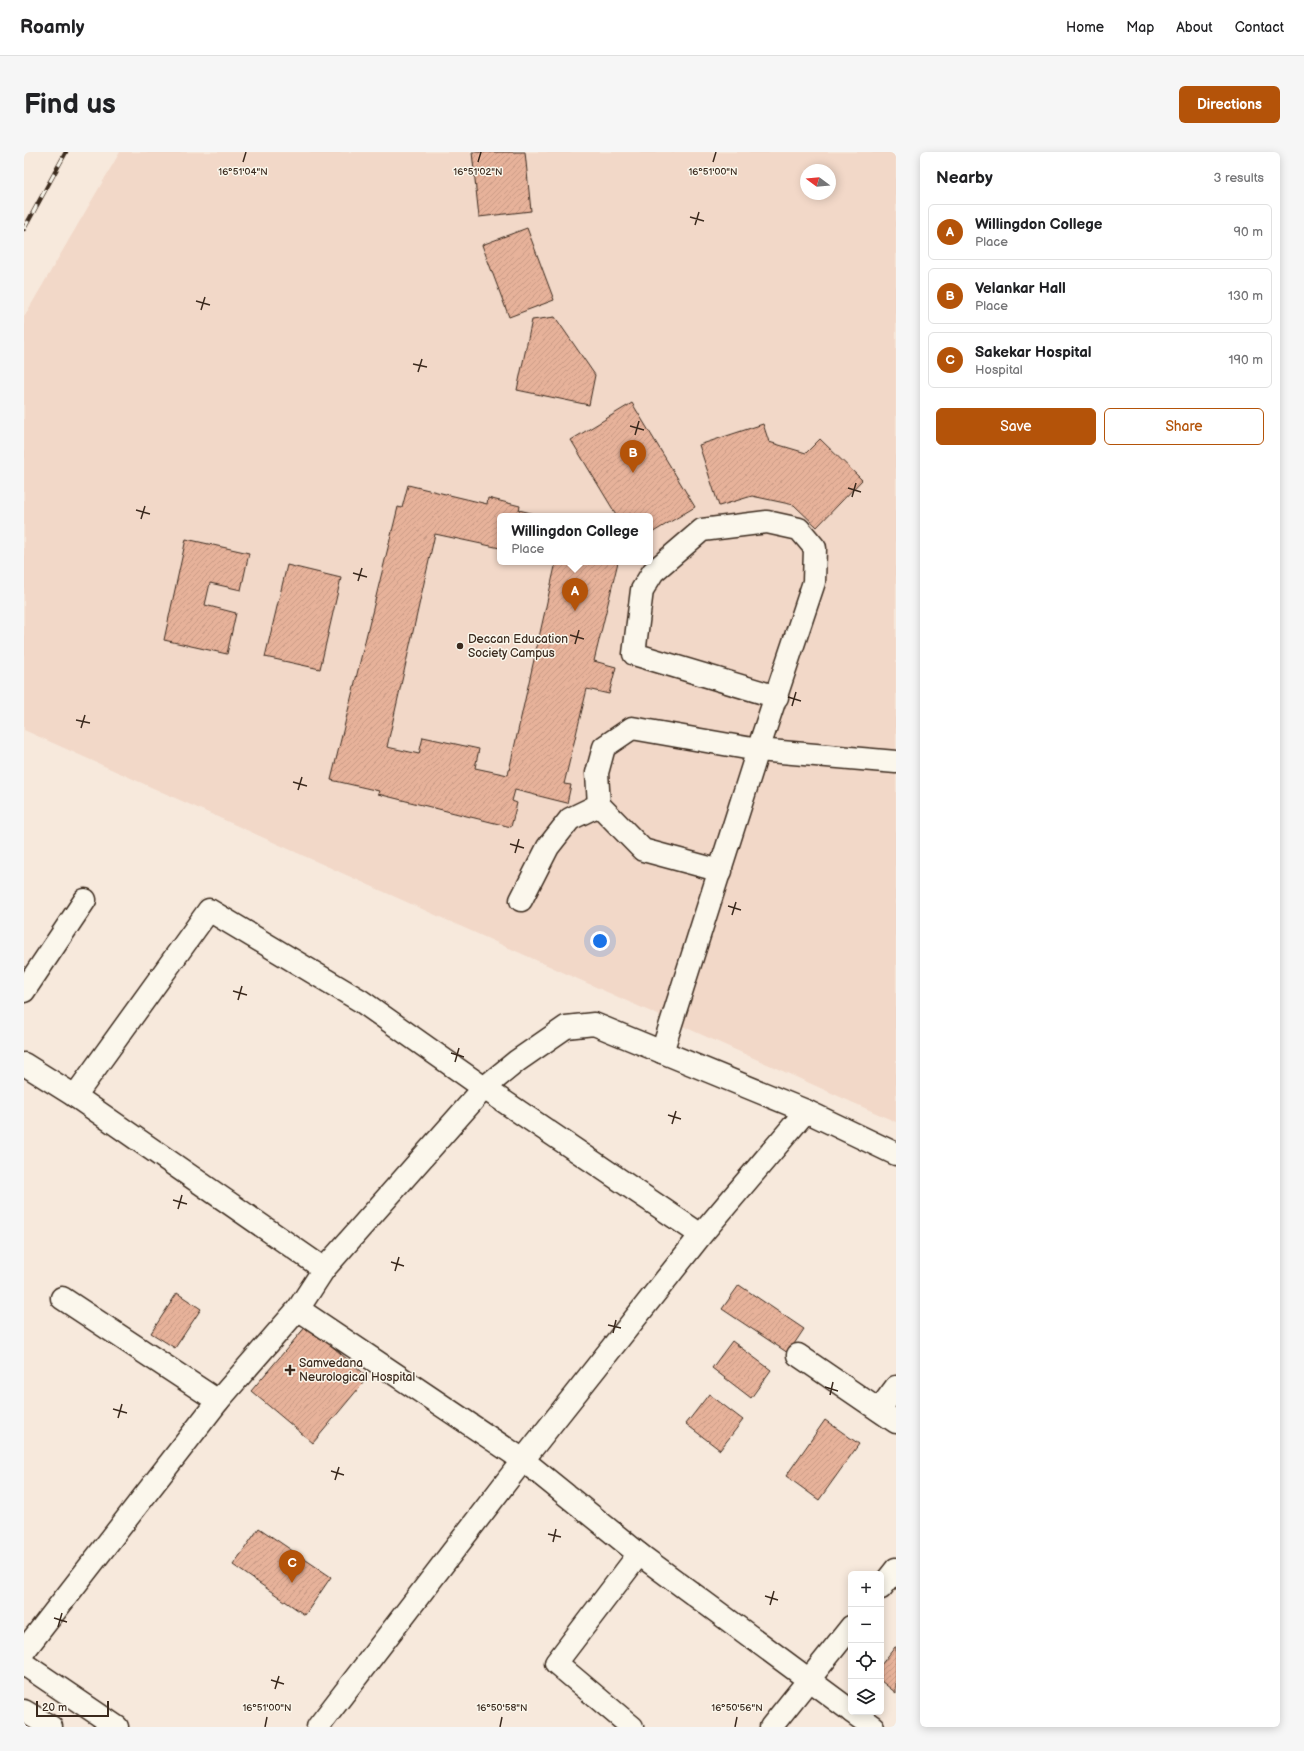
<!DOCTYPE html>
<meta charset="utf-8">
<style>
:root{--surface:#fff;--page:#f6f6f6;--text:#202124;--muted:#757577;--line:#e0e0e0;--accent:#b45309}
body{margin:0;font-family:"Balsamiq Sans",sans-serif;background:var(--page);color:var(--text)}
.controls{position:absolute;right:12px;bottom:12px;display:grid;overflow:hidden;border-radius:6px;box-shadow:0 2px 10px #0003}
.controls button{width:36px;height:36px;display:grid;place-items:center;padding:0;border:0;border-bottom:1px solid var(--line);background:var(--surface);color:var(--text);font:20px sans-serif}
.compass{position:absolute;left:776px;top:12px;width:36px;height:36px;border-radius:50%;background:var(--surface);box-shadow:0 2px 10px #0003;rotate:286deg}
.scale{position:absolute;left:12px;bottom:10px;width:73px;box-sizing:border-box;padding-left:4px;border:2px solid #3b2a1e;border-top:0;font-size:11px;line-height:14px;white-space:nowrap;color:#3b2a1e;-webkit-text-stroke:3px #fbf7ec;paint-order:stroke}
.you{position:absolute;left:576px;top:789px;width:14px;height:14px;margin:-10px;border:3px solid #fff;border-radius:50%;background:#1a73e8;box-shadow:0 0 0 6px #1a73e833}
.badge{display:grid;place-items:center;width:26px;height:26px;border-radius:50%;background:var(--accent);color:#fff;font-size:13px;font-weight:700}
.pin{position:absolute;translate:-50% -33px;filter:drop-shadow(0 1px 2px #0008)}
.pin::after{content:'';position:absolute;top:21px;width:14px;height:12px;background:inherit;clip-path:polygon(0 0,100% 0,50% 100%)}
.popup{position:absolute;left:473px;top:361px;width:156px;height:52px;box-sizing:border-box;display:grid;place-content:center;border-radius:6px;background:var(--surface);filter:drop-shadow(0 1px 3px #0005);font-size:13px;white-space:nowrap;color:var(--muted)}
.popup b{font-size:15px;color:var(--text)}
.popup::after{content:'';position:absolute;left:50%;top:100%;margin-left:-8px;border:8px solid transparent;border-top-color:var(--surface)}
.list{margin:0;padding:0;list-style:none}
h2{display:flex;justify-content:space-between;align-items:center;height:52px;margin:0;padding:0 16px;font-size:17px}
h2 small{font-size:13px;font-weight:400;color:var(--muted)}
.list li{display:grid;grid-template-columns:26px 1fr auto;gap:12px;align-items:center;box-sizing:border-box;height:56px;margin:0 8px 8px;padding:0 8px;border:1px solid var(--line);border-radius:6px}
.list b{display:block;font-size:15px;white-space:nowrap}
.list p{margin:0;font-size:13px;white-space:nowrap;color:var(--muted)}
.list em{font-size:13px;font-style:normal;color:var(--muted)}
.actions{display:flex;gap:8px;padding:12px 16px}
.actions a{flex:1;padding:9px 0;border:1px solid var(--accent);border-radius:6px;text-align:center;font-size:14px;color:var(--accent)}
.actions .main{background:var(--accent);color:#fff}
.icon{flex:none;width:22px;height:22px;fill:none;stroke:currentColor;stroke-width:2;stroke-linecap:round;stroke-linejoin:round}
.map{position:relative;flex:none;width:872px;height:1575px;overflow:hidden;border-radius:6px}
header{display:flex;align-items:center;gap:24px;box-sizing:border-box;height:56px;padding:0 20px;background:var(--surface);border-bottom:1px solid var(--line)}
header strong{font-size:19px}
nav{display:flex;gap:22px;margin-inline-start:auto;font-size:14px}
.intro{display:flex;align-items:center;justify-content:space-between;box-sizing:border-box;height:96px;padding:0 24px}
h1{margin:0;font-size:28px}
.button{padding:10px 18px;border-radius:6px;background:var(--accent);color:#fff;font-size:14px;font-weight:700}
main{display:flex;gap:24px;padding:0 24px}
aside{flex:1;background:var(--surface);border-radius:6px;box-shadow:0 2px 10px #0003}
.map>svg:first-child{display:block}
.built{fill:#f2d8c8;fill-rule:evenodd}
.building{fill:url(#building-hatch);stroke:#3b2a1e}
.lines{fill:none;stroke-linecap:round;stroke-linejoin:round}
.minor-casing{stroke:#3b2a1e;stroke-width:25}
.secondary-casing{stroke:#3b2a1e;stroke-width:25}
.minor{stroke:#fbf7ec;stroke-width:22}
.secondary{stroke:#fbf7ec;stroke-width:22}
.rail-casing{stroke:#3b2a1e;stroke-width:4.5}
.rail{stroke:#fbf7ec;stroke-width:3;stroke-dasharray:9;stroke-linecap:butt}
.ticks{fill:none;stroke:#3b2a1e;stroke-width:1.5}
.poi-dot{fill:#3b2a1e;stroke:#fbf7ec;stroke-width:1.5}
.labels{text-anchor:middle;stroke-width:3;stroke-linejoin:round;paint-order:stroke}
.poi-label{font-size:12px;fill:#3b2a1e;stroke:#fbf7ec;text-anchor:start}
.ticks-label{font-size:10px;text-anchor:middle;fill:#3b2a1e;stroke:#fbf7ec;stroke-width:3;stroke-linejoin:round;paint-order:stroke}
</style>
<header>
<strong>Roamly</strong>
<nav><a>Home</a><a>Map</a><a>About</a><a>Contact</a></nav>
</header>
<div class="intro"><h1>Find us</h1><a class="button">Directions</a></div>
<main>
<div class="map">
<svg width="872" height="1575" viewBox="0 0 872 1575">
<defs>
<pattern id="building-hatch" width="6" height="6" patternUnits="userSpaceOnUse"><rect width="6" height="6" fill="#e7b29a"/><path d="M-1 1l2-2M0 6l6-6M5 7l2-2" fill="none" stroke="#c79984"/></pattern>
</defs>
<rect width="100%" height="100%" fill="#f7e9dc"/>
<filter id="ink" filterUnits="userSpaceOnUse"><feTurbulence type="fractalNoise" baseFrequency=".025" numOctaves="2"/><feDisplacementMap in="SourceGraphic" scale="8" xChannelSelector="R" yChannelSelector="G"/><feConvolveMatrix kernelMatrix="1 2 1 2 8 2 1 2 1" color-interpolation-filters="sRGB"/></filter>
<g filter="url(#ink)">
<path class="built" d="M96 0H872V970L0 578V165ZM782 18H806V42H782ZM476 364H626V410H476Z"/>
<g class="building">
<polygon points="448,0 501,0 507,59 455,65"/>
<polygon points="503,76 530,148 485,165 458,93"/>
<polygon points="531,165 571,223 565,253 493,238 508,168"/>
<polygon points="608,251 671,355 626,382 626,364 593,364 547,288"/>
<polygon points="739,272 745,290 782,301 796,287 838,328 793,375 770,353 728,344 695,354 675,293"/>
<polygon points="384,333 463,352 464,346 496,354 495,358 519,364 476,364 476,396 411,382 363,595 395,602 399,585 455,597 451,616 484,623 532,410 594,410 570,509 592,515 585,542 563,537 540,632 547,633 543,651 491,638 488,649 493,651 487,675 354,642 355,639 307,628 374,355 378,356"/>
<polygon points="162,387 225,401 217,438 186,431 181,453 212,461 203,502 140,488"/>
<polygon points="263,413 317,426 296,517 241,505"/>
<polygon points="715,1133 780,1177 764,1201 698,1157"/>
<polygon points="153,1141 177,1157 151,1196 127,1181"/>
<polygon points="283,1173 344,1225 289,1291 227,1239"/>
<polygon points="708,1189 747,1218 727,1246 688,1216"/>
<polygon points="685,1242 719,1268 696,1298 662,1272"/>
<polygon points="801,1268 835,1292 795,1348 762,1324"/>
<polygon points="235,1376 307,1425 281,1463 209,1413"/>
<polygon points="871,1495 872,1495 872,1541 857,1529 857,1513"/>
</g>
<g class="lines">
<g class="minor-casing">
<g id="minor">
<polyline points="697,719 619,698 575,653 573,621 580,595 608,576 734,598 872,610"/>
<polyline points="497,748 524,695 546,667 575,653"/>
<polyline points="0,839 61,748"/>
<polyline points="638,900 734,598 790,430 791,396 775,377 743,370 678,378 629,420 618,438 610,502 753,545"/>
<polyline points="0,912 51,944 300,1117 274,1157 194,1249 0,1499"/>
<polyline points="51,944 185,758 337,849 460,936 300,1117"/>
<polyline points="782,959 872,1002"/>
<polyline points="38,1146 194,1249"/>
<polyline points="274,1157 499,1308 615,1402 827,1559"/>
<polyline points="774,1203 872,1270"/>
<polyline points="855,1258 872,1235"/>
<polyline points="857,1436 872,1417"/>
<polyline points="0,1512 93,1575"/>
<polyline points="828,1560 849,1575"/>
<polyline points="294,1575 499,1308 677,1083 782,959 570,872 542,875 493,909 460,936 677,1083"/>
<polyline points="608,1575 532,1511 615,1402"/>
<polyline points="747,1575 827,1475"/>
</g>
</g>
<g class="secondary-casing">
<polyline id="secondary" points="0,1559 27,1575"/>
</g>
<use href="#minor" class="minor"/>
<use href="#secondary" class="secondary"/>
<g class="rail-casing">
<polyline id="rail" points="0,77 42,0"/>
</g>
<use href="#rail" class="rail"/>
</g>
</g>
<path class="ticks" d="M219 10 222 0M454 10 457 0M689 10 692 0M666 65 680 69M671 73 675 60M172 149 186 153M177 158 181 145M389 212 403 215M394 220 398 207M606 274 620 278M611 283 615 269M824 336 837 340M828 345 832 331M112 358 126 362M117 367 121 354M329 421 343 425M334 429 338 416M546 483 560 487M551 492 555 478M764 545 777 549M768 554 772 540M52 568 66 571M57 576 61 563M269 630 283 634M274 638 278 625M486 692 500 696M491 701 495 687M704 754 717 758M708 763 712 750M209 839 223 843M214 848 218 834M427 901 440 905M431 910 435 896M644 963 657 967M648 972 652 959M149 1048 163 1052M154 1057 158 1043M367 1110 380 1114M371 1119 375 1105M584 1173 597 1176M589 1181 592 1168M801 1235 814 1239M806 1243 809 1230M89 1257 103 1261M94 1266 98 1252M307 1319 320 1323M311 1328 315 1315M524 1382 537 1385M529 1390 532 1377M741 1444 754 1448M746 1453 750 1439M30 1466 43 1470M34 1475 38 1461M247 1528 260 1532M251 1537 255 1524M241 1575 243 1565M476 1575 478 1565M711 1575 713 1565"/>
<g class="poi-dot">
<circle cx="436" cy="494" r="4"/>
<path d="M264 1212h4v4h4v4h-4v4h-4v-4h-4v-4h4z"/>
</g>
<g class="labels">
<g class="poi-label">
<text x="444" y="491">Deccan Education<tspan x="444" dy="14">Society Campus</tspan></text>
<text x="275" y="1215">Samvedana<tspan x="275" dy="14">Neurological Hospital</tspan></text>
</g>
</g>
<g class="ticks-label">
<text x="219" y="23">16°51'04"N</text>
<text x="454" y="23">16°51'02"N</text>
<text x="689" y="23">16°51'00"N</text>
<text x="243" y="1559">16°51'00"N</text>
<text x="478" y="1559">16°50'58"N</text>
<text x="713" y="1559">16°50'56"N</text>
</g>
</svg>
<div class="controls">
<button>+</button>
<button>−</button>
<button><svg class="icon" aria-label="locate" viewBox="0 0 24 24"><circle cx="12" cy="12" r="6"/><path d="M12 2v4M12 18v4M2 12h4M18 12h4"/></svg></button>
<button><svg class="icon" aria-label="layers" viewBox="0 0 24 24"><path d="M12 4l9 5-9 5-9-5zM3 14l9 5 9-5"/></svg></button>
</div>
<svg class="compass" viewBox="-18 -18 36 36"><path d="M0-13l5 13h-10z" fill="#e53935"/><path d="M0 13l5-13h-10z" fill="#757577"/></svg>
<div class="scale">20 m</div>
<div class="you"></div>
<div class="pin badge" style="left:551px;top:459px">A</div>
<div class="popup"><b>Willingdon College</b>Place</div>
<div class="pin badge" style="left:609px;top:321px">B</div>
<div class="pin badge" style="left:268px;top:1431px">C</div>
</div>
<aside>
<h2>Nearby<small>3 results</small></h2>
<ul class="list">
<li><span class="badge">A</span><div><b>Willingdon College</b><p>Place</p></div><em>90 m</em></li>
<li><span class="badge">B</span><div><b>Velankar Hall</b><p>Place</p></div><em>130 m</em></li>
<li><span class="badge">C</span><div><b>Sakekar Hospital</b><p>Hospital</p></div><em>190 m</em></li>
</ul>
<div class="actions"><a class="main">Save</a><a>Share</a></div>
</aside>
</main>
